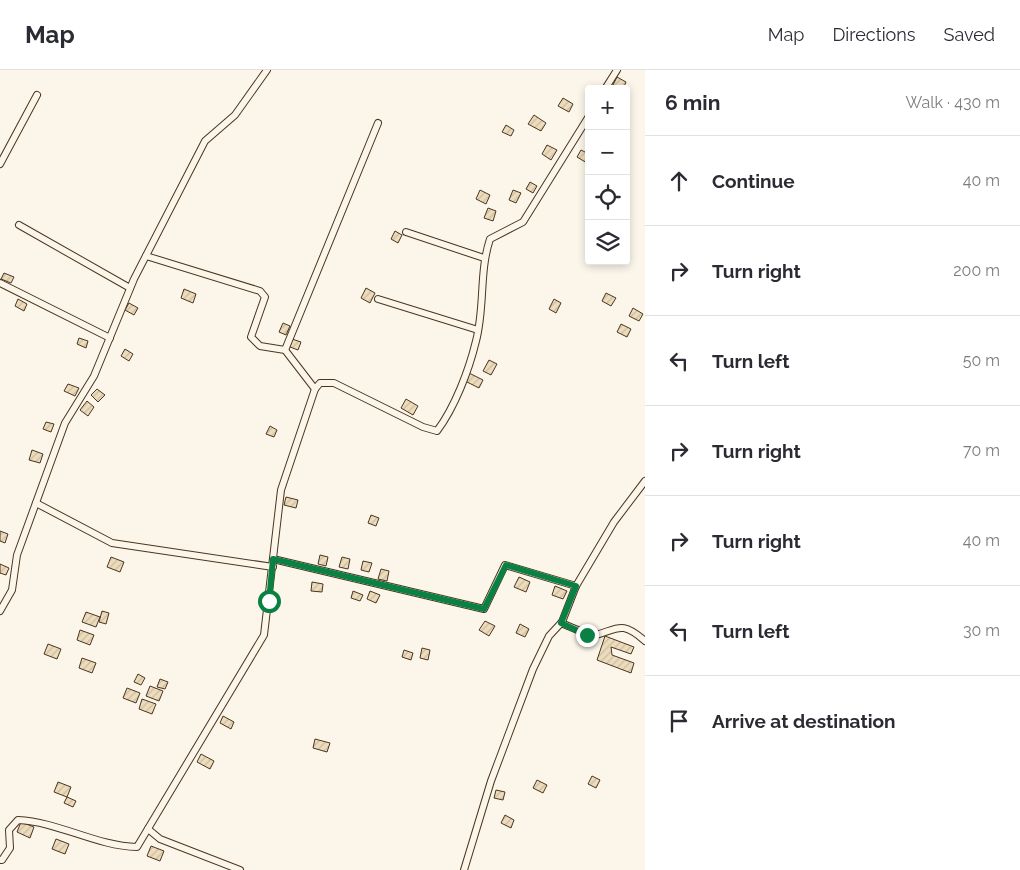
<!DOCTYPE html>
<meta charset="utf-8">
<style>
:root{--surface:#fff;--page:#f7f7f7;--text:#2b2b33;--muted:#7c7c81;--line:#e1e1e2}
body{margin:0;font-family:Raleway,sans-serif;background:var(--page);color:var(--text)}
.controls{position:absolute;right:15px;top:15px;display:grid;overflow:hidden;border-radius:5px;box-shadow:0 2px 8px #0003}
.controls button{width:45px;height:45px;display:grid;place-items:center;padding:0;border:0;border-bottom:1px solid var(--line);background:var(--surface);color:var(--text);font:25px sans-serif}
.stop{position:absolute;width:15px;height:15px;margin:-11px;border:4px solid #0b8043;border-radius:50%;background:#fff}
.stop.end{background:#0b8043;border-color:#fff;box-shadow:0 1px 5px #0008}
.list{margin:0;padding:0;list-style:none}
h2{display:flex;justify-content:space-between;align-items:center;height:65px;margin:0;padding:0 20px;font-size:21px}
h2 small{font-size:16px;font-weight:400;color:var(--muted)}
.list li{display:grid;grid-template-columns:32px 1fr auto;gap:15px;align-items:center;box-sizing:border-box;height:90px;padding:0 20px;border-top:1px solid var(--line)}
.list b{display:block;font-size:19px;white-space:nowrap}
.list em{font-size:16px;font-style:normal;color:var(--muted)}
.icon{flex:none;width:28px;height:28px;fill:none;stroke:currentColor;stroke-width:2;stroke-linecap:round;stroke-linejoin:round}
.map{position:relative;flex:none;width:645px;height:800px;overflow:hidden}
header{display:flex;align-items:center;gap:30px;box-sizing:border-box;height:70px;padding:0 25px;background:var(--surface);border-bottom:1px solid var(--line)}
header strong{font-size:24px}
nav{display:flex;gap:28px;margin-inline-start:auto;font-size:18px}
main{display:flex}
aside{flex:1;background:var(--surface)}
.map>svg:first-child{display:block}
.building{fill:url(#building-hatch);stroke:#4a3520}
.lines{fill:none;stroke-linecap:round;stroke-linejoin:round}
.minor-casing{stroke:#4a3520;stroke-width:8}
.minor{stroke:#fbf6e9;stroke-width:6}
.route{stroke:#0b8043;stroke-width:6}
</style>
<header>
<strong>Map</strong>
<nav><a>Map</a><a>Directions</a><a>Saved</a></nav>
</header>
<main>
<div class="map">
<svg width="645" height="800" viewBox="0 0 645 800">
<defs>
<pattern id="building-hatch" width="6" height="6" patternUnits="userSpaceOnUse" patternTransform="scale(1.25)"><rect width="6" height="6" fill="#ecdcbc"/><path d="M-1 1l2-2M0 6l6-6M5 7l2-2" fill="none" stroke="#ccbda1"/></pattern>
</defs>
<rect width="100%" height="100%" fill="#fbf6e9"/>
<g class="building">
<polygon points="617,7 626,12 623,19 613,15"/>
<polygon points="563,28 573,34 569,42 558,36"/>
<polygon points="534,45 546,53 541,61 528,54"/>
<polygon points="506,55 514,60 511,66 502,62"/>
<polygon points="547,75 557,80 551,90 542,84"/>
<polygon points="581,80 589,84 587,93 577,87"/>
<polygon points="530,112 537,116 533,123 526,119"/>
<polygon points="480,120 490,125 486,134 476,129"/>
<polygon points="513,120 521,123 516,133 509,130"/>
<polygon points="488,138 496,141 493,151 484,148"/>
<polygon points="395,161 402,165 398,173 391,169"/>
<polygon points="4,203 14,207 11,213 1,209"/>
<polygon points="366,218 375,223 370,233 361,228"/>
<polygon points="184,219 196,224 193,233 181,228"/>
<polygon points="606,223 616,228 611,236 602,231"/>
<polygon points="18,229 27,234 24,241 15,236"/>
<polygon points="554,229 561,233 556,243 549,239"/>
<polygon points="129,233 138,238 134,245 125,240"/>
<polygon points="633,238 643,244 639,251 629,246"/>
<polygon points="283,253 290,256 286,265 279,262"/>
<polygon points="621,254 631,259 627,267 617,262"/>
<polygon points="79,268 88,271 86,278 77,274"/>
<polygon points="292,269 301,272 298,280 290,277"/>
<polygon points="125,279 133,284 129,291 121,286"/>
<polygon points="489,290 497,294 491,305 483,301"/>
<polygon points="469,303 483,310 479,318 465,311"/>
<polygon points="68,314 79,318 75,326 64,321"/>
<polygon points="97,319 105,325 98,332 91,325"/>
<polygon points="406,329 418,336 413,345 401,338"/>
<polygon points="87,331 94,337 88,346 80,340"/>
<polygon points="46,352 54,354 51,362 43,359"/>
<polygon points="270,356 277,360 274,367 266,364"/>
<polygon points="32,380 43,384 40,393 29,390"/>
<polygon points="286,427 298,430 296,438 284,435"/>
<polygon points="371,445 379,448 376,456 368,453"/>
<polygon points="0,461 8,464 5,473 0,471"/>
<polygon points="320,485 328,487 326,496 318,494"/>
<polygon points="111,487 124,492 120,502 107,497"/>
<polygon points="342,487 350,489 348,499 339,497"/>
<polygon points="363,491 372,493 369,502 361,500"/>
<polygon points="0,494 9,498 6,505 0,503"/>
<polygon points="381,499 389,501 387,511 378,509"/>
<polygon points="519,507 530,512 526,522 514,517"/>
<polygon points="312,512 323,514 322,522 311,521"/>
<polygon points="555,516 567,521 563,529 552,525"/>
<polygon points="353,521 363,525 360,531 351,528"/>
<polygon points="370,521 380,525 376,533 367,529"/>
<polygon points="102,541 109,543 106,554 99,552"/>
<polygon points="86,542 100,547 96,557 82,552"/>
<polygon points="485,551 495,556 489,566 479,560"/>
<polygon points="520,554 529,559 525,567 516,563"/>
<polygon points="80,560 94,565 90,575 77,570"/>
<polygon points="605,566 634,577 631,584 611,577 612,585 634,593 631,603 597,590"/>
<polygon points="48,574 61,579 57,589 44,584"/>
<polygon points="422,578 430,580 428,590 420,588"/>
<polygon points="404,580 413,583 411,590 402,587"/>
<polygon points="82,588 96,593 92,603 79,598"/>
<polygon points="138,604 145,608 141,615 134,612"/>
<polygon points="160,609 168,612 165,619 157,617"/>
<polygon points="150,616 163,621 159,631 146,626"/>
<polygon points="127,618 140,623 136,633 123,628"/>
<polygon points="142,629 156,634 152,644 139,639"/>
<polygon points="223,646 234,652 231,659 220,653"/>
<polygon points="315,669 330,673 327,682 313,678"/>
<polygon points="201,684 214,691 210,699 197,692"/>
<polygon points="592,706 600,710 596,718 588,714"/>
<polygon points="537,710 547,715 543,723 533,718"/>
<polygon points="58,712 71,717 67,727 54,722"/>
<polygon points="496,720 505,722 503,730 494,728"/>
<polygon points="67,727 76,731 73,737 64,733"/>
<polygon points="505,745 514,750 511,758 501,753"/>
<polygon points="21,752 34,757 30,768 17,762"/>
<polygon points="56,769 69,774 65,784 52,779"/>
<polygon points="151,776 164,781 160,791 147,786"/>
</g>
<g class="lines">
<g class="minor-casing">
<g id="minor">
<polyline points="605,19 617,0"/>
<polyline points="0,94 37,25"/>
<polyline points="19,155 130,218"/>
<polyline points="406,162 484,188"/>
<polyline points="146,186 260,221 265,227 251,267 260,276 285,280 315,319"/>
<polyline points="0,213 110,268"/>
<polyline points="378,229 478,260"/>
<polyline points="285,280 378,53"/>
<polyline points="36,433 112,473 273,497"/>
<polyline points="273,489 484,539 505,495 576,516"/>
<polyline points="0,541 12,520 17,485 65,353 94,306 134,209 205,71 235,45 267,0"/>
<path d="M561 553 592 566C618 560 620 549 645 571"/>
<polyline points="148,759 160,769 240,800"/>
<path d="M0 790H2L10 778 9 760 18 750C59 752 96 776 137 777L264 565 281 420 315 319 320 313H334L423 357 437 361C455 337 469 300 476 271 485 237 479 202 490 169L523 152 589 46"/>
<polyline points="464,800 491,711 533,599 549,566 562,552 576,516 614,452 645,411"/>
</g>
</g>
<use href="#minor" class="minor"/>
</g>
<g class="lines">
<polyline class="route" points="269,531 273,489 484,539 506,495 576,516 561,553 587,565"/>
</g>
</svg>
<div class="controls">
<button>+</button>
<button>−</button>
<button><svg class="icon" aria-label="locate" viewBox="0 0 24 24"><circle cx="12" cy="12" r="6"/><path d="M12 2v4M12 18v4M2 12h4M18 12h4"/></svg></button>
<button><svg class="icon" aria-label="layers" viewBox="0 0 24 24"><path d="M12 4l9 5-9 5-9-5zM3 14l9 5 9-5"/></svg></button>
</div>
<div class="stop" style="left:269px;top:531px"></div>
<div class="stop end" style="left:587px;top:565px"></div>
</div>
<aside>
<h2>6 min<small>Walk · 430 m</small></h2>
<ul class="list">
<li><svg class="icon" aria-label="ahead" viewBox="0 0 24 24"><path d="M12 20V5M6 11l6-6 6 6"/></svg><div><b>Continue</b></div><em>40 m</em></li>
<li><svg class="icon" aria-label="right" viewBox="0 0 24 24"><path d="M7 20v-9h11M14 6l5 5-5 5"/></svg><div><b>Turn right</b></div><em>200 m</em></li>
<li><svg class="icon" aria-label="left" viewBox="0 0 24 24"><path d="M17 20v-9H6M10 6l-5 5 5 5"/></svg><div><b>Turn left</b></div><em>50 m</em></li>
<li><svg class="icon" aria-label="right" viewBox="0 0 24 24"><path d="M7 20v-9h11M14 6l5 5-5 5"/></svg><div><b>Turn right</b></div><em>70 m</em></li>
<li><svg class="icon" aria-label="right" viewBox="0 0 24 24"><path d="M7 20v-9h11M14 6l5 5-5 5"/></svg><div><b>Turn right</b></div><em>40 m</em></li>
<li><svg class="icon" aria-label="left" viewBox="0 0 24 24"><path d="M17 20v-9H6M10 6l-5 5 5 5"/></svg><div><b>Turn left</b></div><em>30 m</em></li>
<li><svg class="icon" aria-label="arrive" viewBox="0 0 24 24"><path d="M6 21V4h12l-3 4 3 4H6"/></svg><div><b>Arrive at destination</b></div></li>
</ul>
</aside>
</main>
